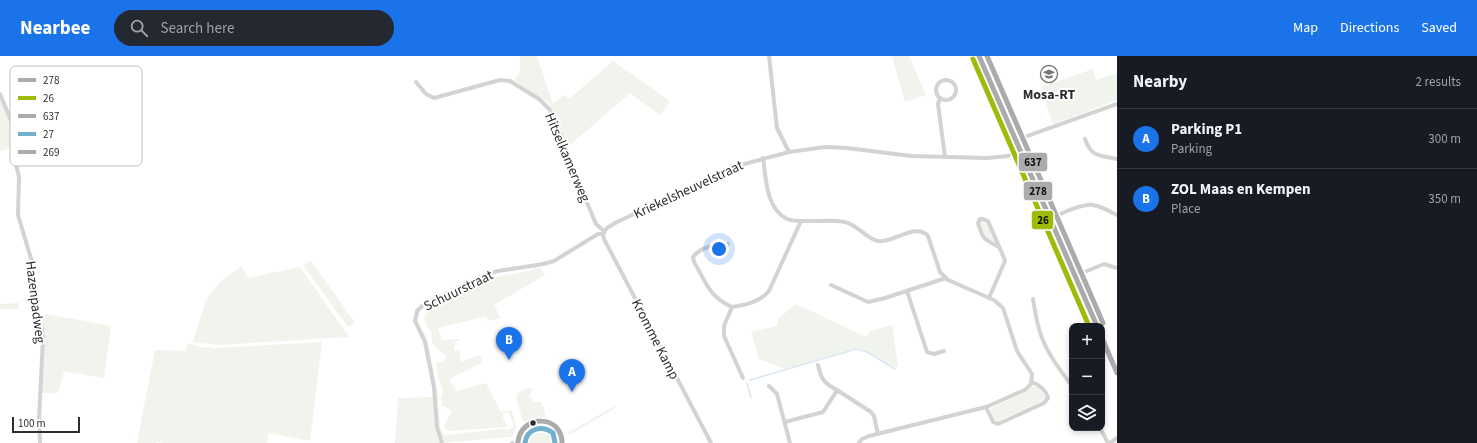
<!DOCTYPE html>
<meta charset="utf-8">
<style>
:root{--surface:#171b24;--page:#242831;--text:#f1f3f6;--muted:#9ea1a6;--line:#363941;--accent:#1a73e8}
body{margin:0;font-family:"Source Sans 3",sans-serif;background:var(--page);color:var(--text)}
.controls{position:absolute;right:12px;bottom:12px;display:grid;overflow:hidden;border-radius:8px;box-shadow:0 2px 6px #0003}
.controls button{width:36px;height:36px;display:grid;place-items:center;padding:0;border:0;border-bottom:1px solid var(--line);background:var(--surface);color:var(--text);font:20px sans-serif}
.scale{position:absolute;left:12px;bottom:10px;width:68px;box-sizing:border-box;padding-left:4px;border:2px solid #2e2e2e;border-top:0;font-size:11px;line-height:14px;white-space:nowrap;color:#2e2e2e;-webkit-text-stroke:3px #fff;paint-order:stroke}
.you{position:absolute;left:719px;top:193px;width:14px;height:14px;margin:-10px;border:3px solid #fff;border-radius:50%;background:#1a73e8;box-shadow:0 0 0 6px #1a73e833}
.badge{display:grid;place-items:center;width:26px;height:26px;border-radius:50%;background:var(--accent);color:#fff;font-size:13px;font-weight:700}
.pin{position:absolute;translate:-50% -33px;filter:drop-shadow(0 1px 2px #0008)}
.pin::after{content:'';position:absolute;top:21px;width:14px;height:12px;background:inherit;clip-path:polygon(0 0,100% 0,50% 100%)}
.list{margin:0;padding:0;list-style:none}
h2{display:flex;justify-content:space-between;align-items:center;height:52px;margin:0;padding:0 16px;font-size:17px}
h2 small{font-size:13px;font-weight:400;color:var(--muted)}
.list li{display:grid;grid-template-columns:26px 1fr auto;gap:12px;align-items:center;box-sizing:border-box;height:60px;padding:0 16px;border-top:1px solid var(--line)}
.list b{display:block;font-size:15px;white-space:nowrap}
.list p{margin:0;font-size:13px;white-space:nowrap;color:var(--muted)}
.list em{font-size:13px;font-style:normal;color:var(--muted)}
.icon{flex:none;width:22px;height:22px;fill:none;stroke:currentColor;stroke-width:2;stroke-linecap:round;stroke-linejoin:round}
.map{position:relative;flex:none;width:1117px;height:387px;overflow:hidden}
header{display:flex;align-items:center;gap:24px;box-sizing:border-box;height:56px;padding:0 20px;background:var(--accent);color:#fff}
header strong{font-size:19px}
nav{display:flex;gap:22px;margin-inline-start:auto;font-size:14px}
.search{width:280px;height:36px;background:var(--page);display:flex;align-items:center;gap:10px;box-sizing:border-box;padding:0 14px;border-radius:22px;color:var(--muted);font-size:15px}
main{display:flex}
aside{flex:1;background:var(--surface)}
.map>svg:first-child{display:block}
.green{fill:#f0f4ec;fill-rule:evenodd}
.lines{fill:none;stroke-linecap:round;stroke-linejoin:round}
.stream{stroke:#d9e6f0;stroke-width:1.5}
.minor{stroke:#d3d3d3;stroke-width:4}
.secondary{stroke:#ccc;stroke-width:5.5}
.bus-1-casing{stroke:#fff;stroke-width:8}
.bus-2-casing{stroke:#fff;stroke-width:8}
.bus-3-casing{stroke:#fff;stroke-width:8}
.bus-4-casing{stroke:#fff;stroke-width:8}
.bus-5-casing{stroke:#fff;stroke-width:8}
.bus-1{stroke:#ababab;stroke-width:5}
.bus-2{stroke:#9fba09;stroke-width:5}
.bus-3{stroke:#ababab;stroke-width:5}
.bus-4{stroke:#72b0cd;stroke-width:5}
.bus-5{stroke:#ababab;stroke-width:5}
.bus-dot{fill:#2e2e2e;stroke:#fff;stroke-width:1.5}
.labels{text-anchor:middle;stroke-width:4;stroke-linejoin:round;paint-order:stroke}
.poi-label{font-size:14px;font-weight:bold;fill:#2e2e2e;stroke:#fff}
.street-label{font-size:14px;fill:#2e2e2e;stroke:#fff}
.key{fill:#fff;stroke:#c0c0c0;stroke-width:1}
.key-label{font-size:11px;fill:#2e2e2e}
.line-badge{stroke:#fff;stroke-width:1.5}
.pale-badge-label{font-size:11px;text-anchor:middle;font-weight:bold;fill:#111}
</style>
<header>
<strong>Nearbee</strong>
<div class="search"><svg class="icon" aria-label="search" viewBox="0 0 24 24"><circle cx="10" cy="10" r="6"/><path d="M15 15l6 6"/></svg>Search here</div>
<nav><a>Map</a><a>Directions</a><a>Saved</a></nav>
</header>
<main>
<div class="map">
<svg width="1117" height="387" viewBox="0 0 1117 387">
<rect width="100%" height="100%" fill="#fff"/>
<g class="green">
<path d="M519 0H537L553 48 564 39 570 42 613 5 670 45 660 59 630 37 570 89 566 87 558 67 548 47 514 24C521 16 522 10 519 0Z"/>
<polygon points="892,0 909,0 926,39 905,46"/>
<polygon points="1093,13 1096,24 1117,17 1117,44 1053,68 1041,31"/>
<polygon points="0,39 15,74 14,92 0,95"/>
<path d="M981 164 986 165 995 186C984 182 983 177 980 167Z"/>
<polygon points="311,205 355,267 348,271 303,209"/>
<polygon points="241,210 248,222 300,211 349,281 217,289 193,286 206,244 220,226"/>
<path d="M536 211 541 213 545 219 494 249 501 262 488 265 487 260 438 272 442 284 459 283V285L453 286V287H457L458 288 454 289 455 295 459 294 461 306 480 299 483 306 449 323 456 335 486 327 501 356 511 354C514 363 520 374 511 381L444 387 439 371 436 334 427 285 416 265 417 257 423 251 484 220 498 215ZM534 212V214L499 220 485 225 430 253 424 262 426 266V269L431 275 432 286 436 292 446 299V303L443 306 436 307C437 317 439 326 443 335L441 343 442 350C462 356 442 362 445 373L449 375 508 371 503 362V358L506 356 509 357 514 370 513 372 445 379 440 372 438 341 427 281 418 267V259L423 252 483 222 501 216Z"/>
<polygon points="19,247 19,253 0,253 0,248"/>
<polygon points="796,248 866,281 870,275 892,269 898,309 896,312 867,295 856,292 785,313 759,303 751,276 777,270 779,262"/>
<polygon points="46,258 111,270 104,322 64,315 58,337 41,337 41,259"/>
<polygon points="322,286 310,385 269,377 267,387 164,387 157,386 156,387 137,387 155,294 185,295 188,287 201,291 216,292"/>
<path d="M1036 329C1040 331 1045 338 1045 343L1044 344 998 365 993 364 990 357 991 352 1027 336 1033 330Z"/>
<polygon points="527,332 533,333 528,342 531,341 533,346 541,346 544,352 546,363 523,366 516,342 518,337"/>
<polygon points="433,341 441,387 395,387 398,342"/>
<polygon points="616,349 614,353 569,379 568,377"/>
<path d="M544 375C551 377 553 381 552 387H526L527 380 533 376Z"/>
</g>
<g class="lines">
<g class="stream">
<polyline points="750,324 856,293 867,296 895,313"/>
<polyline points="747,327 751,342"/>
</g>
<g class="minor">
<polyline points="769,0 777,72 789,96"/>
<circle cx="946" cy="34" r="10"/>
<polyline points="416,26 426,38 434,42 500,24 510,25 539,43 550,54 561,79 579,128 596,168 604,175"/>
<polyline points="0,38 15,74 15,104 19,121 18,159 32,206 34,247 42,273 43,282 39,364 40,387"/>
<polyline points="940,42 938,48 945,101"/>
<path d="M1085 83C1092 102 1099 99 1117 103"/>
<polyline points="1016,84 1117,48"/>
<path d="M763 102C766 122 766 153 787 163 795 166 806 165 815 165 824 165 836 164 845 166 859 169 869 187 883 185 896 184 918 167 928 180L940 216 948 224 994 244 1003 252 1017 295 1032 318 1031 328 1025 334 986 351 869 380 862 383 859 387"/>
<path d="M1050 163C1060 158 1082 147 1093 149 1101 150 1109 155 1117 159"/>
<polyline points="603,178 607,172 617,166 733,111 789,96 825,91 847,92 911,100 987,102 1008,100 1020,94"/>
<polyline points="603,178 604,183 711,387"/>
<path d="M728 188C717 188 700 191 693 201L694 206C706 226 709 241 732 251 745 249 760 246 769 235L801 165"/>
<polyline points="1075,220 1104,208 1117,212"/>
<polyline points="831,229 868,246 885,242 946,222"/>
<polyline points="907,235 927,296 934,298 944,295"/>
<path d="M989 242 1005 205 1004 202 988 165 983 163H980L978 167C983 184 984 183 999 191"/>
<path d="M1033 243C1035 256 1037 270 1042 282 1049 300 1061 315 1072 330"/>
<polyline points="732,251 724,270 724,280 743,322"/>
<path d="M818 309C821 324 825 328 839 335"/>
<polyline points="769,330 777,338 790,387"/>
<path d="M986 351 993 366 998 368 1044 347 1048 342C1046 333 1040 329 1032 326"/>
<polyline points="785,366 823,356 836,336 840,336 871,356 874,360 878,378"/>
<polyline points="1100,372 1108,387"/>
<polyline points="442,387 437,371 434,331 425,286 415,265 417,255 422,250 437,242 485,219 498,215 543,208 554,205 598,178 603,178"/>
<polyline points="512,387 525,386"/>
<path d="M525 387C524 372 543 368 553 377L555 383V387"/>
<polyline points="1110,387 1117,382"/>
</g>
<g class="secondary">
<polyline points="979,0 1097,270"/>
<polyline points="1102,282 1117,317"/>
</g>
<g class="bus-1-casing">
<g id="bus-1">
<polyline points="979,0 1097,270"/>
<polyline points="1102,282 1117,317"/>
</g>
</g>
<g class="bus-2-casing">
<polyline id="bus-2" points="973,3 1089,270"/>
</g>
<g class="bus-3-casing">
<polyline id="bus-3" points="987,0 1103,267"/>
</g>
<g class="bus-4-casing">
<path id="bus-4" d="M525 387C527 372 542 369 553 377L555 387"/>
</g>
<g class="bus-5-casing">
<path id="bus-5" d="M518 386C521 358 562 358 562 387"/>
</g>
<use href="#bus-1" class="bus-1"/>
<use href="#bus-2" class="bus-2"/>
<use href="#bus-3" class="bus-3"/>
<use href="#bus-4" class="bus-4"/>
<use href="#bus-5" class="bus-5"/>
</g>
<defs>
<g id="school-ring" transform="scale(0.9)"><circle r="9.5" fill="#fff" stroke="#777" stroke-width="1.5"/><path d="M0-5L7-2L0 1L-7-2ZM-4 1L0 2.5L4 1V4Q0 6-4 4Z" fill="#777"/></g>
</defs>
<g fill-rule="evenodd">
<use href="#school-ring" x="1049" y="18"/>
</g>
<circle class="bus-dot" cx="533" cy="367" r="3.5"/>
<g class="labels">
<g class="poi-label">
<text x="1049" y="43">Mosa-RT</text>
</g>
<g class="street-label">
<text transform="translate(568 101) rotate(67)" y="5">Hitselkamerweg</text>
<text transform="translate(688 133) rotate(-25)" y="5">Kriekelsheuvelstraat</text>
<text transform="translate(458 234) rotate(-26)" y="5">Schuurstraat</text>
<text transform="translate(36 246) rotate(83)" y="5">Hazenpadweg</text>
<text transform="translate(656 283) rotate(63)" y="5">Kromme Kamp</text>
</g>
</g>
<rect x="10" y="10" width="132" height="100" rx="6" class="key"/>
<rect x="18" y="22" width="18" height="4" fill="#ababab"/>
<rect x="18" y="40" width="18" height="4" fill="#9fba09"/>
<rect x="18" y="58" width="18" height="4" fill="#ababab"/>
<rect x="18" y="76" width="18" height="4" fill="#72b0cd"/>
<rect x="18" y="94" width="18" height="4" fill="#ababab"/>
<g class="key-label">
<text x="43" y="28">278</text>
<text x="43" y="46">26</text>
<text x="43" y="64">637</text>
<text x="43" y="82">27</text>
<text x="43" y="100">269</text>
</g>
<g class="line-badge">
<rect x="1018" y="96" width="30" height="20" rx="4" fill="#ababab"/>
<rect x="1023" y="125" width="30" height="20" rx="4" fill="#ababab"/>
<rect x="1031" y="154" width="23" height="20" rx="4" fill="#9fba09"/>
</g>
<g class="pale-badge-label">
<text x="1033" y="110">637</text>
<text x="1038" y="139">278</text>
<text x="1043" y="168">26</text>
</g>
</svg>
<div class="controls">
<button>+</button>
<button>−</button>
<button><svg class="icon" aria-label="layers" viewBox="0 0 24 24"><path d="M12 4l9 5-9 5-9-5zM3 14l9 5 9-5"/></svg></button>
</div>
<div class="scale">100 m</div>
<div class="you"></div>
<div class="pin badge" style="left:572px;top:336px">A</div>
<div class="pin badge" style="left:509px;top:304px">B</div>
</div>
<aside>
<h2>Nearby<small>2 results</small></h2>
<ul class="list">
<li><span class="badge">A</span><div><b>Parking P1</b><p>Parking</p></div><em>300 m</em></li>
<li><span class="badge">B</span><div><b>ZOL Maas en Kempen</b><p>Place</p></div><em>350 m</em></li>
</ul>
</aside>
</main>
